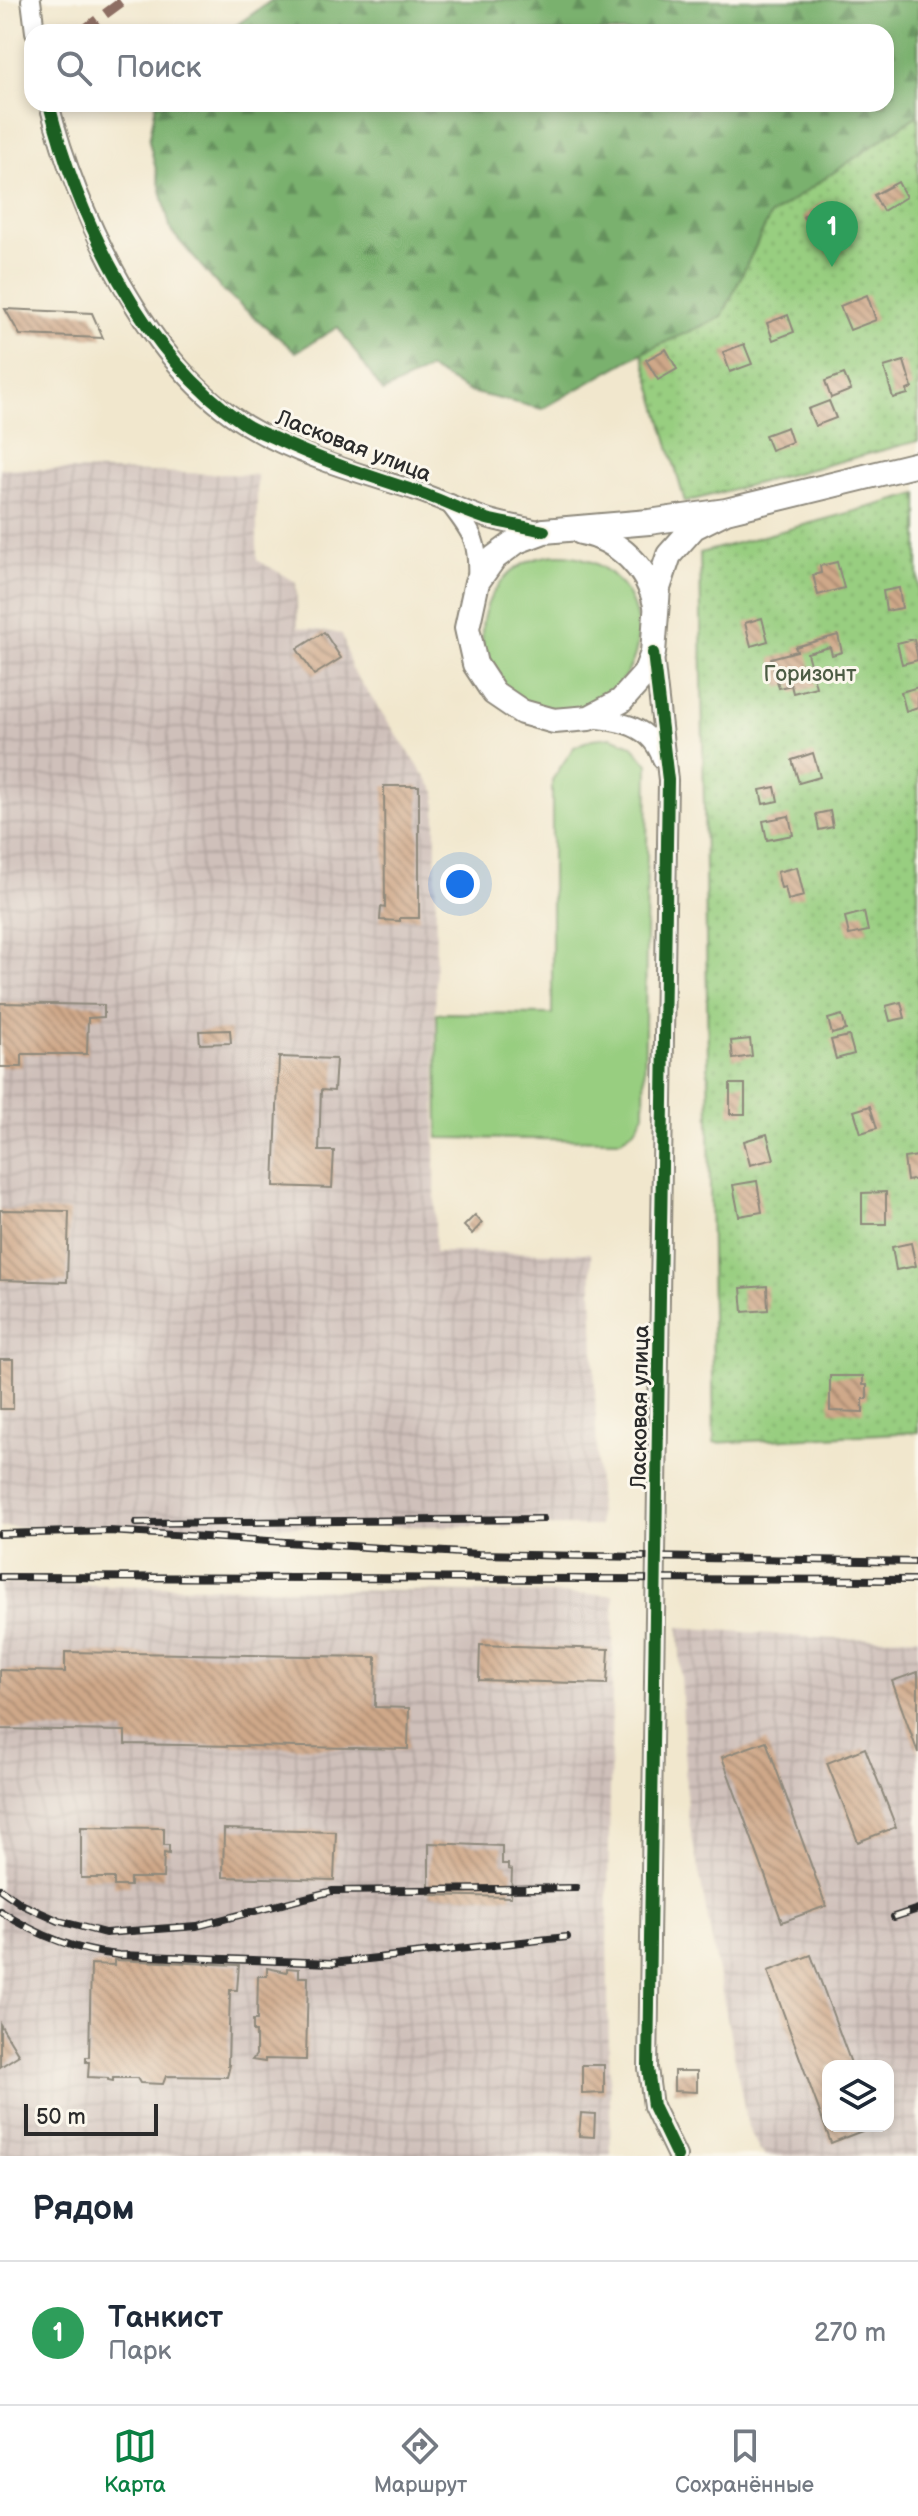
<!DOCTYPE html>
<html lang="ru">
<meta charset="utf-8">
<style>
:root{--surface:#fff;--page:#f2f2f3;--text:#1f2937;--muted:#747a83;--line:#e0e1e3;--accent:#0b8043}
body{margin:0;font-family:"Balsamiq Sans",sans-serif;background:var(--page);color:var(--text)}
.controls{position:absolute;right:24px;bottom:24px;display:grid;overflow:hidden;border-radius:16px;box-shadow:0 4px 12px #0003}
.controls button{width:72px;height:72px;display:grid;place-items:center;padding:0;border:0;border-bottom:2px solid var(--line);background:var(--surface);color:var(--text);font:40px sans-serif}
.scale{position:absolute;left:24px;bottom:20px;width:134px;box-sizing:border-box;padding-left:8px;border:4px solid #2b2b2b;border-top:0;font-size:22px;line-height:28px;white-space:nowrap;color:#2b2b2b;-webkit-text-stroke:6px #fbf7ec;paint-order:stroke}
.you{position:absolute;left:460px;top:884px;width:28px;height:28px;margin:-20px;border:6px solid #fff;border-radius:50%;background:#1a73e8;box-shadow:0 0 0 12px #1a73e833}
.badge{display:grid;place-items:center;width:52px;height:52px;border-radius:50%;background:var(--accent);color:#fff;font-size:26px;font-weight:700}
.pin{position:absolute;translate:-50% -66px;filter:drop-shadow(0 2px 4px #0008)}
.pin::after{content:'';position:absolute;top:42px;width:28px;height:24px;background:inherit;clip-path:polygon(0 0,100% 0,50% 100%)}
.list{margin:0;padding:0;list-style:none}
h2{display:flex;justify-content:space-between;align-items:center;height:104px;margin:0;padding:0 32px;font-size:34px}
h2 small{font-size:26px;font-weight:400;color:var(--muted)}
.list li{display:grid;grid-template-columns:52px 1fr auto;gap:24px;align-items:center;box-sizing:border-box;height:144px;padding:0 32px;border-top:2px solid var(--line)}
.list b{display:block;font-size:30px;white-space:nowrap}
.list p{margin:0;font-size:26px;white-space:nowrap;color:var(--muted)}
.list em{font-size:26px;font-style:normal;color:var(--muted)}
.icon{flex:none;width:44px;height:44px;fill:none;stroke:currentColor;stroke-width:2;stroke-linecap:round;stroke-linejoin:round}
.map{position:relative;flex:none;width:918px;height:2156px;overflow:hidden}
.search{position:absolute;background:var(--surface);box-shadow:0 4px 12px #0003;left:24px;right:24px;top:24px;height:88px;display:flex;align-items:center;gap:20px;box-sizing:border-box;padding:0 28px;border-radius:24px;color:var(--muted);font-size:30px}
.sheet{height:248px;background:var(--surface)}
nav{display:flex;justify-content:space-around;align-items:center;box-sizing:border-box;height:112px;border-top:2px solid var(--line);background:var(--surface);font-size:22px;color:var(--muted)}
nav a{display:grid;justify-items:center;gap:4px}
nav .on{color:var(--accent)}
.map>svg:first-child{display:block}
.industrial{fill:url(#industrial-grid);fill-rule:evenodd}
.grass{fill:#98ce80;stroke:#627c56;stroke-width:2}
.forest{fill:url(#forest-firs);stroke:#526e4c;stroke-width:2}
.garden{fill:url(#garden-dots);stroke:#627c56;stroke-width:2}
.building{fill:url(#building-back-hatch)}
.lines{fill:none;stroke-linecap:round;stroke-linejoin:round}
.street-casing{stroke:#8e897c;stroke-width:22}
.secondary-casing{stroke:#8e897c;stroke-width:28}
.street{stroke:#fff;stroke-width:18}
.secondary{stroke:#fff;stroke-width:24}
.rail-casing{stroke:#2b2b2b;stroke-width:8}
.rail{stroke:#fbf7ec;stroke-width:5;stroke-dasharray:15;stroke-linecap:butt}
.quiet{stroke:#8d6e63;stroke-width:10;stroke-dasharray:20 10;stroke-linecap:butt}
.cycleway-casing{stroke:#fbf7ec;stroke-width:17}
.cycleway{stroke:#1b5e20;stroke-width:12}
.labels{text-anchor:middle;stroke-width:6;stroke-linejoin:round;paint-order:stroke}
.street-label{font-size:22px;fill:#2b2b2b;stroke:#fbf7ec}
.park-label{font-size:22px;fill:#4c5c44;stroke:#fbf7ec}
</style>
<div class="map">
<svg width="918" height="2156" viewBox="0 0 918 2156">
<defs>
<pattern id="industrial-grid" width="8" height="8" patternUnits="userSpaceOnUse" patternTransform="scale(2)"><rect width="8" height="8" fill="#cfc0ba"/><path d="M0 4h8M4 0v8" fill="none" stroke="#b2a5a0"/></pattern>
<pattern id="forest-firs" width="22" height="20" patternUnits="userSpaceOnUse" patternTransform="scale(2)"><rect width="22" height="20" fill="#7ab16e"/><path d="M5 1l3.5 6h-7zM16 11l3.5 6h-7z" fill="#64905b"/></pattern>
<pattern id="garden-dots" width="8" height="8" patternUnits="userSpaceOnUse" patternTransform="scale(2)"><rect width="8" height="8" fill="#98ce80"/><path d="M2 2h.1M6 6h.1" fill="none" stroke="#83b16f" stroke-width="1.8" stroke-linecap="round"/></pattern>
<pattern id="building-back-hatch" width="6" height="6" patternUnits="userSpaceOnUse" patternTransform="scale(2)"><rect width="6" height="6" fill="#cfa889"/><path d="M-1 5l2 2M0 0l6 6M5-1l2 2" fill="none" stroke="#a88970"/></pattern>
</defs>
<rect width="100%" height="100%" fill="#fbf7ec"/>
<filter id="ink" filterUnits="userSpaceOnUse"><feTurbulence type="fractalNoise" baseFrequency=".0125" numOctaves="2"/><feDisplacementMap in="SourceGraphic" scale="16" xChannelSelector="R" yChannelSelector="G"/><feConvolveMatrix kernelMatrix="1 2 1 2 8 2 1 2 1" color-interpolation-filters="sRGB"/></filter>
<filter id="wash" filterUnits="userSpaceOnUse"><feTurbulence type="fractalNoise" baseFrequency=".006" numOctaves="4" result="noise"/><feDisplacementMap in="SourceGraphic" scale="32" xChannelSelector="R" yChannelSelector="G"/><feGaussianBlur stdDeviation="1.8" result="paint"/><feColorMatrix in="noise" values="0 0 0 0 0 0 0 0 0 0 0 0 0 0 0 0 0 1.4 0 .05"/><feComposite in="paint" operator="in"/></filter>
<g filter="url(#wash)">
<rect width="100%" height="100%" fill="#f1e7cd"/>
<g class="industrial">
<polygon points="0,468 257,475 257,560 296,582 298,627 342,634 351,668 436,792 435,1252 591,1253 599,1526 0,1527"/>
<polygon points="0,1583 614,1595 607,1940 611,2156 0,2156"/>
<path d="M679 1627 834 1639 918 1637V2156H767L760 2151 748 2127 687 1811ZM828 2066H888V2126H828Z"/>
</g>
<g class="grass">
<circle cx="560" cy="633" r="78"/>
<polygon points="611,737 632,745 648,764 644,1114 636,1128 621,1140 438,1138 437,1013 552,1014 552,780 574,747 592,739"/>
</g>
<polygon class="forest" points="272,0 918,0 918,115 770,216 722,317 642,353 542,409 470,392 429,369 383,392 338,327 296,352 222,290 171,231 149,141 156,104 886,104 886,32 227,32"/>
<g class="garden">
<polygon points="918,115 918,441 685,502 642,353 722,317 770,216"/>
<polygon points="918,494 918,1432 714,1443 700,553"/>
</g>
<g id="blocks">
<g class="building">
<polygon points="898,182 906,197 883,211 874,195"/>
<polygon points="823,201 831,211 811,227 803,217"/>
<polygon points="867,295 876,320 850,330 840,306"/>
<polygon points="5,309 92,313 103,338 20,335"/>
<polygon points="788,315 794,332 773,340 767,323"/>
<polygon points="744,344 752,364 730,372 723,352"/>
<polygon points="666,349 677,369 658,380 646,360"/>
<polygon points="904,361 912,388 907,390 908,394 893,398 884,367"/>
<polygon points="844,374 851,390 831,398 825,381"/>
<polygon points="829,401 836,418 815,426 808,409"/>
<polygon points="787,427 792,442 771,450 765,435"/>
<polygon points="837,562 844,588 818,595 813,575 821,573 820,566"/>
<polygon points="899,588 902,608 886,611 883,591"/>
<polygon points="762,618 768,641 751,646 745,623"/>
<polygon points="324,632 341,658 314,675 297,649"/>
<polygon points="838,635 842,652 832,655 830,647 807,653 816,687 793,693 791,685 779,688 771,658 797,651 795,647"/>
<polygon points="914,639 918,660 902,664 897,643"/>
<polygon points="918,687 918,707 906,711 901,692"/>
<polygon points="813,753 820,777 799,783 792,760"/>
<polygon points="384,786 419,786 419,918 400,918 400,921 380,920 381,907 385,908"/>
<polygon points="775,787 778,801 763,804 760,790"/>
<polygon points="830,811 833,827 819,830 816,814"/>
<polygon points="789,816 793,835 767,840 763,821"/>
<polygon points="797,867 804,896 788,900 785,887 781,888 777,872"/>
<polygon points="864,912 868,931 849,935 845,917"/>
<polygon points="901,1002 905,1018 890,1021 886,1006"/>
<polygon points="0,1003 104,1005 104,1017 88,1018 87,1054 22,1054 22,1067 0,1067"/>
<polygon points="842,1015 846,1030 832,1034 828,1019"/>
<polygon points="230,1030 231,1043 200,1044 199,1031"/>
<polygon points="849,1036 854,1054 836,1059 831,1040"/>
<polygon points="750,1039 752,1056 733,1059 731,1041"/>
<polygon points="279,1057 336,1059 334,1091 321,1090 319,1151 334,1151 332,1188 274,1186"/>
<rect x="730" y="1084" width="15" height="30"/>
<polygon points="870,1106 877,1128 861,1133 854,1111"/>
<polygon points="767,1134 774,1159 750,1165 744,1141"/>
<polygon points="918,1156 918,1179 907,1181 904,1158"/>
<polygon points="757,1181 762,1212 739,1216 733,1185"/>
<polygon points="886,1192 886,1224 862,1224 862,1193"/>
<polygon points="0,1210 69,1211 67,1282 0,1280"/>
<polygon points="475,1215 482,1223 472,1234 464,1226"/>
<polygon points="911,1243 916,1266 896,1270 892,1247"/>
<polygon points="767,1286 768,1310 743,1312 741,1288"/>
<rect x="0" y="1359" width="13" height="50"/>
<polygon points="830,1376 863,1376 863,1385 867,1385 867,1399 863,1399 863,1412 830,1411"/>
<polygon points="480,1645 609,1649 607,1684 479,1680"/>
<polygon points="65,1652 376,1657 375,1707 409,1708 408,1749 125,1744 125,1731 0,1729 0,1670 65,1672"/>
<polygon points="918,1672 918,1753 892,1681"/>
<polygon points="766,1741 826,1906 782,1922 722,1757"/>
<polygon points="865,1748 896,1827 858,1842 827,1763"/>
<polygon points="81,1827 164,1828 164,1845 169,1845 169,1854 164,1853 163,1878 130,1878 130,1886 114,1886 114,1878 81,1878"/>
<polygon points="224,1829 336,1832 334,1880 223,1877"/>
<polygon points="429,1843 502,1846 502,1864 508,1864 508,1869 512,1870 511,1897 429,1895"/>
<polygon points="811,1955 852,2066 828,2066 828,2126 875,2126 831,2143 768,1971"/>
<polygon points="114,1960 239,1965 237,1990 230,1990 228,2065 230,2065 227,2077 166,2076 163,2084 140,2083 137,2078 113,2078 113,2081 108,2080 108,2078 88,2077 89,2062 86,2062 86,2057 89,2057 91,1964 114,1965"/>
<polygon points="267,1968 287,1972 287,1968 299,1969 299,1977 308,1977 306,2060 265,2059 265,2062 252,2060 256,2055 256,2032 253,2032 253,2020 257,2020 258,1976 267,1976"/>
<polygon points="0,2024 19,2055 0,2067"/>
<polygon points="582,2065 604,2065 604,2093 582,2094"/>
<polygon points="674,2071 697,2071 697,2092 674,2091"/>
<polygon points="581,2113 595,2114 594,2137 579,2136"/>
</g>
</g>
</g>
<g filter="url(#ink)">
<use href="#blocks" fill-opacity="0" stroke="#8e897c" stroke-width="2"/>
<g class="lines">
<g class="street-casing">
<g id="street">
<polyline points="31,0 35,32"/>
<path d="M49 104C76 211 148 366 246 425 297 456 359 473 416 491 441 499 465 512 490 519 507 524 526 527 543 531"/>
<path d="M450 504C474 535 479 542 477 582"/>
<polyline points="654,656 668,780 648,2068 653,2106 677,2156"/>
<path d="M589 718C620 721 651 725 662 759"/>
</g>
</g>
<g class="secondary-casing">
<g id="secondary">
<polyline points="726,511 694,527 669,555 658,588 653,653 645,674 621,701 589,718 554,721 522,712 494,693 475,664 467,628 477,582 494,558 517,541 544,531 649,522 726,511 918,464"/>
<path d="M581 532C618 539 648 568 656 605"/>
</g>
</g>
<use href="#street" class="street"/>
<use href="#secondary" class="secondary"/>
<g class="rail-casing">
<g id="rail">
<polyline points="136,1523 543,1519"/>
<polyline points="0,1534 109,1531 478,1554 918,1562"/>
<polyline points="0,1577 918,1580"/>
<polyline points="0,1889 23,1905 59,1921 105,1933 197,1926 332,1891 576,1888"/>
<path d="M0 1911C37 1935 75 1951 119 1955L332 1963 567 1937"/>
<polyline points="894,1917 918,1909"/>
</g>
</g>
<use href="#rail" class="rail"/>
<polyline class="quiet" points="81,32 124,0"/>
<g class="cycleway-casing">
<g id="cycleway">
<path d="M49 104C78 219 142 354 243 423 253 430 265 434 276 439 320 460 366 475 412 490 438 498 465 513 491 520 509 524 527 527 544 531"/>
<polyline points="653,653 668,780 648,2068 653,2106 677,2156"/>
</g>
</g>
<use href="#cycleway" class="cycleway"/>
</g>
</g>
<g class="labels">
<g class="street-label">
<text transform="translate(354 445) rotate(21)" y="8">Ласковая улица</text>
<text transform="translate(639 1407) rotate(-89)" y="8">Ласковая улица</text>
</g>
<g class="park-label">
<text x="810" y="681">Горизонт</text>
</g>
</g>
</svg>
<div class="controls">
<button><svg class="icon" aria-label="layers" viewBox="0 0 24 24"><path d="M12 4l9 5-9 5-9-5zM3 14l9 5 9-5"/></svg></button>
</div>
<div class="scale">50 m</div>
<div class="you"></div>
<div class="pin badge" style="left:832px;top:267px;background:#2e9e5b">1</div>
<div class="search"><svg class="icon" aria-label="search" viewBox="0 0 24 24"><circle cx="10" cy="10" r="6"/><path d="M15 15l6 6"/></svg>Поиск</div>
</div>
<section class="sheet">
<h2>Рядом<small></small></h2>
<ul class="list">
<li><span class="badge" style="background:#2e9e5b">1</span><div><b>Танкист</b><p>Парк</p></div><em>270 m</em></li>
</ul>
</section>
<nav>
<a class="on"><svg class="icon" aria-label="map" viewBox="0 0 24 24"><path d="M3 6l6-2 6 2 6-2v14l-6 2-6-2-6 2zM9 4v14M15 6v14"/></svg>Карта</a>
<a><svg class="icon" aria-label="directions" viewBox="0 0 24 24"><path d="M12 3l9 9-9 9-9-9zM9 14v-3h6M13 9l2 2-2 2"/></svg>Маршрут</a>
<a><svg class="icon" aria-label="saved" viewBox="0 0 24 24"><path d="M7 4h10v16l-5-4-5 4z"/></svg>Сохранённые</a>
</nav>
